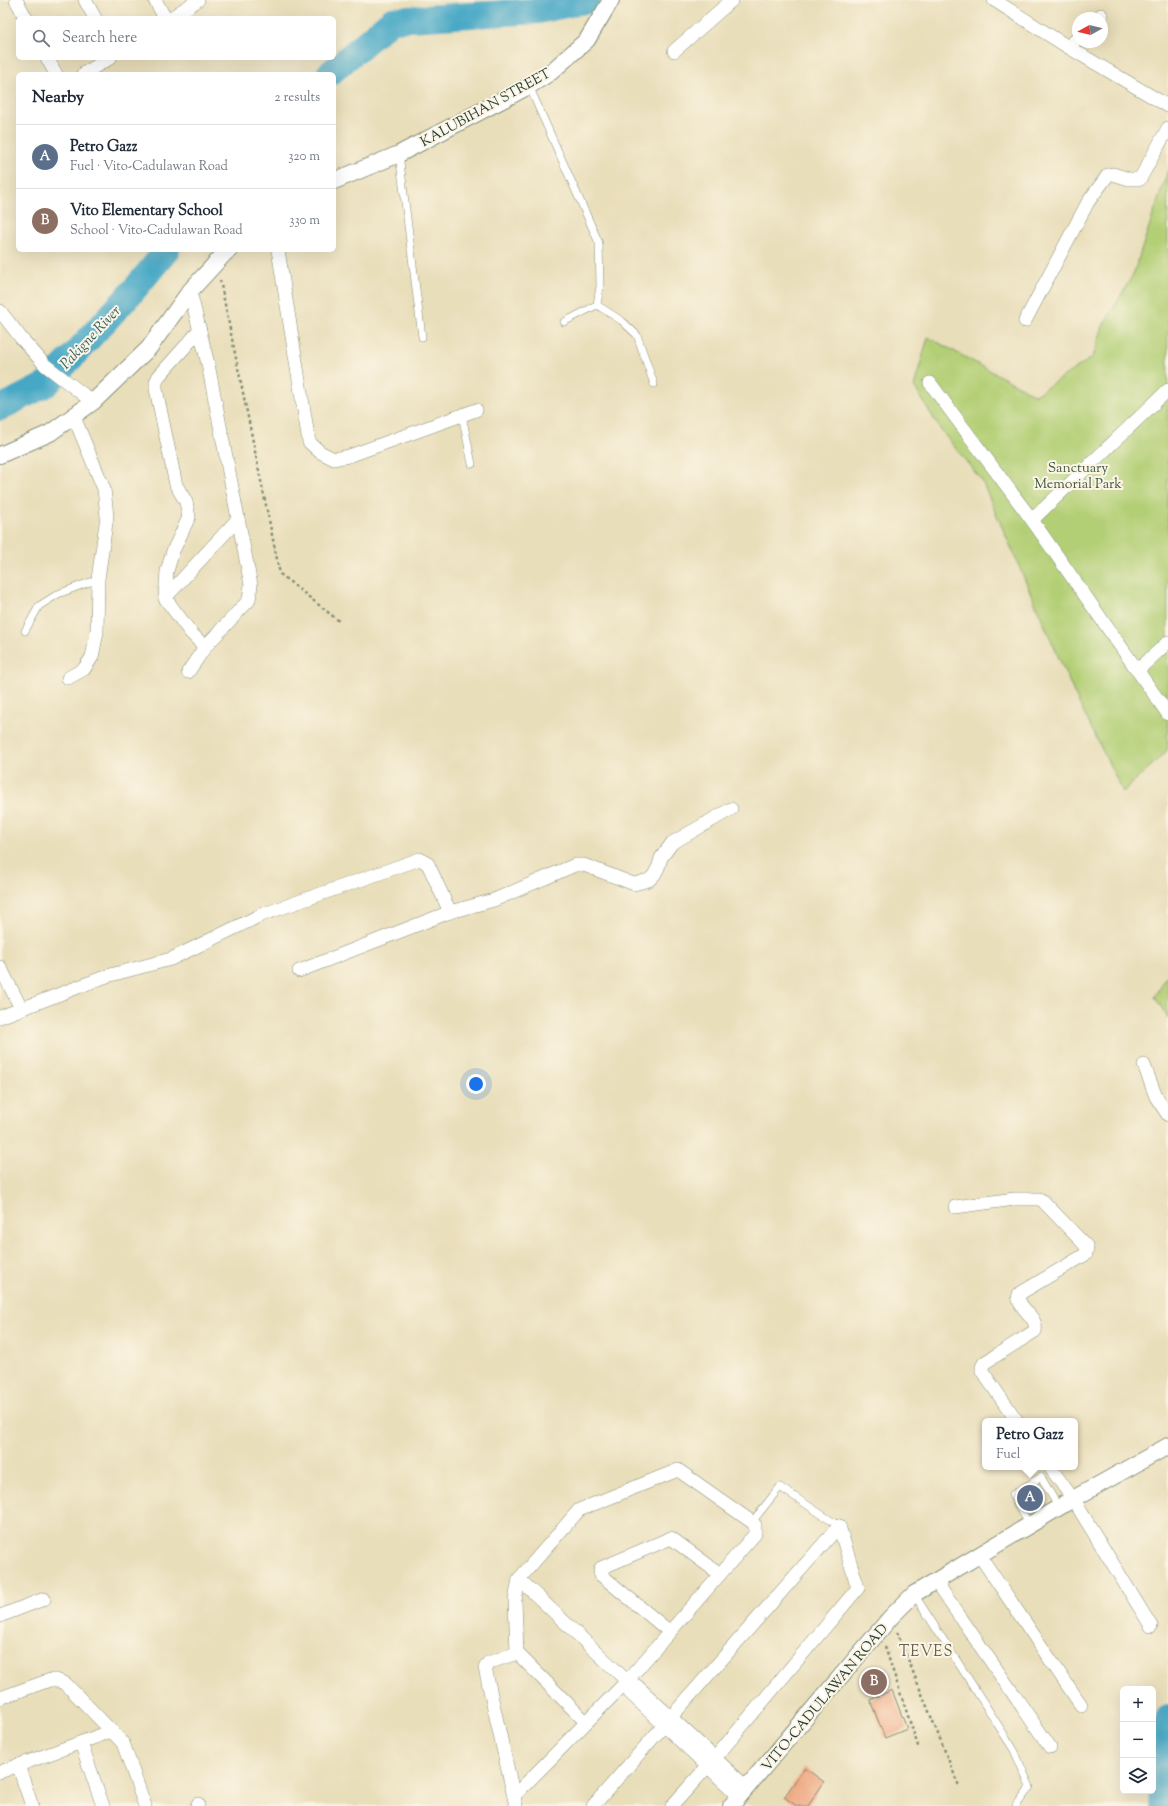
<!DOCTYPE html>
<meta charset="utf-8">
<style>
:root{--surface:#fff;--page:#f2f2f3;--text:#1f2937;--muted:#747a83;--line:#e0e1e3;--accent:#b5179e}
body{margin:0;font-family:"Sorts Mill Goudy",serif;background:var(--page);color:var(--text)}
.controls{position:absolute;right:12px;bottom:12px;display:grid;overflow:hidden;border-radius:6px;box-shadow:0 4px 16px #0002}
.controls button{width:36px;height:36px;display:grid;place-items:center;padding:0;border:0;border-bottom:1px solid var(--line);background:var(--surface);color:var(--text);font:20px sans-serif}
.compass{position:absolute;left:1072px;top:12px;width:36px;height:36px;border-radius:50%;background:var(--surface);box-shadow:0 4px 16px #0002;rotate:262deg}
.you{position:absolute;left:476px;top:1084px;width:14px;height:14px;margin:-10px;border:3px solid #fff;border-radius:50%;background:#1a73e8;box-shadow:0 0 0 6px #1a73e833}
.badge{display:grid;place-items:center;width:26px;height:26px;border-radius:50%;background:var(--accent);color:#fff;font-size:13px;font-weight:700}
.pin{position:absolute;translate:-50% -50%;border:2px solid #fff;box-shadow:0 1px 4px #0006}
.popup{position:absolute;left:982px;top:1418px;width:96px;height:52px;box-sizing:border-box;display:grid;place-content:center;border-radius:6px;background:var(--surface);filter:drop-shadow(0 1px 3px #0005);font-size:13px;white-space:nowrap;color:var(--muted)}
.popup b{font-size:15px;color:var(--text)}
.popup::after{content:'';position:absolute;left:50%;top:100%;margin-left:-8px;border:8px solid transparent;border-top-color:var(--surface)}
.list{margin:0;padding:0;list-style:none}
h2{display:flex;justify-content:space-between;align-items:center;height:52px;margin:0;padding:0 16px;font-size:17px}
h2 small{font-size:13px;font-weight:400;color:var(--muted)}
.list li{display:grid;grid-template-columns:26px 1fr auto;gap:12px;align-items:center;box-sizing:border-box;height:64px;padding:0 16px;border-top:1px solid var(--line)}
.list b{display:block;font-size:15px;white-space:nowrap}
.list p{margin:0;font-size:13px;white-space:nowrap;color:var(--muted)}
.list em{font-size:13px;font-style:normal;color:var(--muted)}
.icon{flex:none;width:22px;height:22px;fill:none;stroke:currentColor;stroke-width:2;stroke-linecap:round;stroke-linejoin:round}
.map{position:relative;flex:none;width:1168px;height:1806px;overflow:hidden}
.search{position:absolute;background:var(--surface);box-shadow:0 4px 16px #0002;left:16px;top:16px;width:320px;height:44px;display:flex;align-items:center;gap:10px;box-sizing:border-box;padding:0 14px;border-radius:6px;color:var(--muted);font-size:15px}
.panel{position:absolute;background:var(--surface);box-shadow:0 4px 16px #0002;left:16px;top:72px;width:320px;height:180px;border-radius:6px}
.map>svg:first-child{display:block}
.green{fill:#b3cf76;stroke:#698655}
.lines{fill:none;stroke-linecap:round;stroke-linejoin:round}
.river{stroke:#47a8c6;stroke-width:26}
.building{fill:#eea67f}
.service-casing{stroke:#848e77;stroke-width:8}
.minor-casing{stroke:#848e77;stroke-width:14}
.tertiary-casing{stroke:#848e77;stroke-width:18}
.path{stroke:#848e77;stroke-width:2.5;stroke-dasharray:3 3;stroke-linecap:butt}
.service{stroke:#fff;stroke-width:7}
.minor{stroke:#fff;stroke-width:13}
.tertiary{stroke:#fff;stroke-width:16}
.labels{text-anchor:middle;stroke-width:4;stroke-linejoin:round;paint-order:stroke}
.street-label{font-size:14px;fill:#1f3d34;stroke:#fcf5e5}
.park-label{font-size:14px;fill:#3d5a41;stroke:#fcf5e5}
.water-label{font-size:15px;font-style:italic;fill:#2b5d60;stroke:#fcf5e5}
.neighbourhood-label{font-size:15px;letter-spacing:1px;fill:#67624e;stroke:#fcf5e5}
</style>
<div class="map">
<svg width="1168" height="1806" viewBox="0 0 1168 1806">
<rect width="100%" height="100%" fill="#fcf5e5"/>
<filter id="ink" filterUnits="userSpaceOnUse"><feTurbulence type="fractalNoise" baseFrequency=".025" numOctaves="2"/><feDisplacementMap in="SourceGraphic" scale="8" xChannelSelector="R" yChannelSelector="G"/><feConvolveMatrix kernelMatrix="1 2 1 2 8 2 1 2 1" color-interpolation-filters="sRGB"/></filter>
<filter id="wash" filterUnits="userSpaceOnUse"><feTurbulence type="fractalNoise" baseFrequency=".012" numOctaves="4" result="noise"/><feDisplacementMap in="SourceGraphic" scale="16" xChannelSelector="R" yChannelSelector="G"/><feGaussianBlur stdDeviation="0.9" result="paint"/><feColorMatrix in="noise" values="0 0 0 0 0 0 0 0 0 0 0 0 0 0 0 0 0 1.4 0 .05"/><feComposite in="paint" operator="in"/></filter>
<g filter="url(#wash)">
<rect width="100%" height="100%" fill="#e9deba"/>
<g class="green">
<polygon points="1168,170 1168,750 1123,792 1075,695 982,481 940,429 914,386 928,337 1035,395 1093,357 1103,326 1133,275"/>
<polygon points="1168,974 1168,1018 1155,997"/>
</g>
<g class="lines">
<g class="river">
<polyline points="329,74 392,20 538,11 588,0"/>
<polyline points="0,408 47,384 133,291 167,250"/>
<polyline points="1164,1806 1159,1783 1159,1733 1168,1718"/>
</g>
</g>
<g id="blocks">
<g class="building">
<polygon points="892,1690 907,1729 885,1738 870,1700"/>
<polygon points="805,1768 824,1782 808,1806 797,1806 784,1797"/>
</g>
</g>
</g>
<g filter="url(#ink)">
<use href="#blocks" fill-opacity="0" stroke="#848e77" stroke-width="1"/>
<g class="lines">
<g class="service-casing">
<g id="service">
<polyline points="529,86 599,243 600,286 597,305 564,322"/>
<polyline points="399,154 422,337"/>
<polyline points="597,305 622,321 637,335 654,384"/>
<polyline points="462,415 472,464"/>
<polyline points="25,631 39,606 58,594 98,579"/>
<polyline points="752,1522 780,1487 839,1526"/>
<polyline points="1030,1525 1012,1495 1041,1477 1059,1508"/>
<polyline points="914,1594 1014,1750 1030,1787 1016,1806"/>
</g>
</g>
<g class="minor-casing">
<g id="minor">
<polyline points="16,0 26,18"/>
<polyline points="85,0 95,18"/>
<polyline points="155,0 165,18"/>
<polyline points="994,0 1068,47 1168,106"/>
<polyline points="171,18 198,0"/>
<polyline points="1098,18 1101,15"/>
<polyline points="1068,47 1078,38"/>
<polyline points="674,51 732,0"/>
<polyline points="47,58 56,74"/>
<polyline points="83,74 110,58"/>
<polyline points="278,250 309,442 320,452 334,459 349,456 476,410"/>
<polyline points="0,311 21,338 45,365 93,402"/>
<polyline points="1025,321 1088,202 1108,175 1113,174 1129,179 1140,179 1168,128"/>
<polyline points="200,330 159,376 156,382 156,389 176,485 186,502 189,517 173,551 167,571 165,598 191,633 205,647"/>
<polyline points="930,383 1032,520 1168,714"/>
<polyline points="1032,520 1168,390"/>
<polyline points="165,598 238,519"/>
<polyline points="1138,670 1168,642"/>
<polyline points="188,672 205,647 249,600 251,585 208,364 190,291"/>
<polyline points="68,678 84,669 92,657 97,632 98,579 107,516 104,489 74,417"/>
<polyline points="0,967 21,1008"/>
<polyline points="299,971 450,912 494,900 575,865 584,865 634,884 649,880 654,875 658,868 661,858 672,843 731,809"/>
<polyline points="0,1017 107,976 171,959 261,915 420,859 428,864 450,912"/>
<polyline points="1144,1065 1156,1097 1168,1115"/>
<path d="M955 1207 1015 1199H1039L1043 1201 1087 1247 1086 1254 1019 1294C1015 1308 1039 1316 1035 1331L984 1363 982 1367V1371L1017 1421"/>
<polyline points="1050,1467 1073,1499 1151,1626"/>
<polyline points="980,1556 1081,1705"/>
<polyline points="519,1579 627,1681 637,1686 747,1788"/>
<polyline points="936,1582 1050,1747"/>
<polyline points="0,1616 44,1599"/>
<polyline points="670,1632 601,1575 600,1571 601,1568 671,1538 720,1574"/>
<polyline points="627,1681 630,1693 740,1797"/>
<polyline points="0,1698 50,1680 56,1680 66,1684 123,1743 145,1806"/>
<polyline points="81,1743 103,1806"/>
<polyline points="18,1765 32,1806"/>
<polyline points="0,1772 112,1731"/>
<polyline points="514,1796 627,1681 755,1534 755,1525 752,1522 678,1470 579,1510 519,1579 515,1600 517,1653 586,1722"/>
<polyline points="197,1806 198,1804"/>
<polyline points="516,1806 485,1668 488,1663 517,1653"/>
<polyline points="593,1806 839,1526"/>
<polyline points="672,1806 715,1758 858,1588 839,1526"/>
</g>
</g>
<g class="tertiary-casing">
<g id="tertiary">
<polyline points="334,181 399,154 529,86 551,72 587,40 611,0"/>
<polyline points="0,455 50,433 93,402 149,348 190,291 225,253 229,250"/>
<polyline points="731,1806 891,1617 914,1594 1073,1499 1168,1446"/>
</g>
</g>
<g class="path">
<polyline points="220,280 280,574 339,621"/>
<polyline points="897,1632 959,1786"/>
<polyline points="885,1647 919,1749"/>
</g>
<use href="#service" class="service"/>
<use href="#minor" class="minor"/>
<use href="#tertiary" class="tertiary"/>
</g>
</g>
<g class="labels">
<g class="street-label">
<text transform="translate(485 107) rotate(-29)" y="5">KALUBIHAN STREET</text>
<text transform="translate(824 1697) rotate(-50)" y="5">VITO-CADULAWAN ROAD</text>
</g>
<g class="park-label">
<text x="1078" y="472">Sanctuary<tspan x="1078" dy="16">Memorial Park</tspan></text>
</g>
<g class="water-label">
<text transform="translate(90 337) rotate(-47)" y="5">Pakigne River</text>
</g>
<g class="neighbourhood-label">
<text x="926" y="1656">TEVES</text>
</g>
</g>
</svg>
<div class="controls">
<button>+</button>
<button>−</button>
<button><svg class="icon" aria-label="layers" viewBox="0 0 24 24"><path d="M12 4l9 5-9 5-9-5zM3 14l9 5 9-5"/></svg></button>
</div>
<svg class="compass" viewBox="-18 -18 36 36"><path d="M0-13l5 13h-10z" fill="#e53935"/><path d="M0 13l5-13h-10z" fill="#747a83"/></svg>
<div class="you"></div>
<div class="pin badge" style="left:1030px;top:1498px;background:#5c6f8a">A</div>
<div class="popup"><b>Petro Gazz</b>Fuel</div>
<div class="pin badge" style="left:874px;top:1682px;background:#8d6e63">B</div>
<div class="search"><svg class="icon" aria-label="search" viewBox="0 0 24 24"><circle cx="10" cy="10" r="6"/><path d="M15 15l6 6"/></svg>Search here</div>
<section class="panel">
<h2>Nearby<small>2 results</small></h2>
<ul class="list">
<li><span class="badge" style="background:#5c6f8a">A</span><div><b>Petro Gazz</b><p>Fuel · Vito-Cadulawan Road</p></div><em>320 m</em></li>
<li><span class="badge" style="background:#8d6e63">B</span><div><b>Vito Elementary School</b><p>School · Vito-Cadulawan Road</p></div><em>330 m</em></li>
</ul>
</section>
</div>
